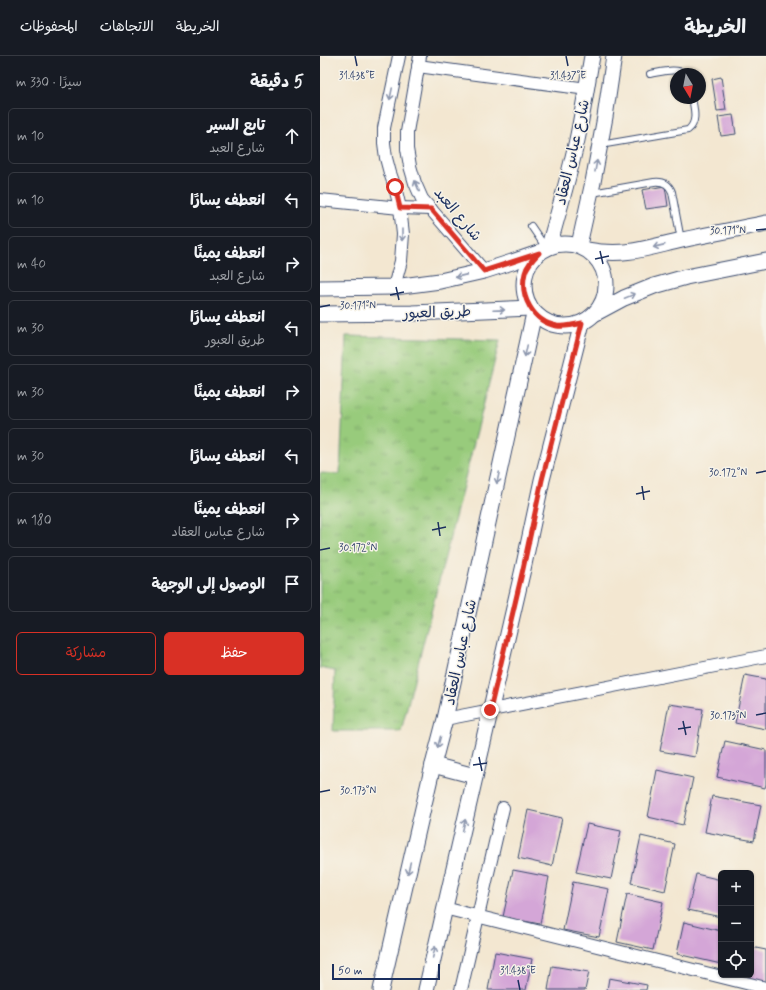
<!DOCTYPE html>
<html lang="ar">
<meta charset="utf-8">
<style>
:root{--surface:#171b24;--page:#242831;--text:#f1f3f6;--muted:#9ea1a6;--line:#363941;--accent:#d93025}
body{margin:0;font-family:Mynerve,"Playpen Sans Arabic",sans-serif;background:var(--page);color:var(--text);direction:rtl}
.controls{position:absolute;right:12px;bottom:12px;display:grid;overflow:hidden;border-radius:6px;box-shadow:0 1px 3px #0004}
.controls button{width:36px;height:36px;display:grid;place-items:center;padding:0;border:0;border-bottom:1px solid var(--line);background:var(--surface);color:var(--text);font:20px sans-serif}
.compass{position:absolute;left:350px;top:12px;width:36px;height:36px;border-radius:50%;background:var(--surface);box-shadow:0 1px 3px #0004;rotate:170deg}
.scale{position:absolute;left:12px;bottom:10px;width:108px;box-sizing:border-box;padding-left:4px;border:2px solid #1b2f5e;border-top:0;font-size:11px;line-height:14px;white-space:nowrap;color:#1b2f5e;-webkit-text-stroke:3px #f7f3e8;paint-order:stroke}
.stop{position:absolute;width:12px;height:12px;margin:-9px;border:3px solid #d93025;border-radius:50%;background:#fff}
.stop.end{background:#d93025;border-color:#fff;box-shadow:0 1px 4px #0008}
.list{margin:0;padding:0;list-style:none}
h2{display:flex;justify-content:space-between;align-items:center;height:52px;margin:0;padding:0 16px;font-size:17px}
h2 small{font-size:13px;font-weight:400;color:var(--muted)}
.list li{display:grid;grid-template-columns:26px 1fr auto;gap:12px;align-items:center;box-sizing:border-box;height:56px;margin:0 8px 8px;padding:0 8px;border:1px solid var(--line);border-radius:6px}
.list b{display:block;font-size:15px;white-space:nowrap}
.list p{margin:0;font-size:13px;white-space:nowrap;color:var(--muted)}
.list em{font-size:13px;font-style:normal;color:var(--muted)}
.actions{display:flex;gap:8px;padding:12px 16px}
.actions a{flex:1;padding:9px 0;border:1px solid var(--accent);border-radius:6px;text-align:center;font-size:14px;color:var(--accent)}
.actions .main{background:var(--accent);color:#fff}
.icon{flex:none;width:22px;height:22px;fill:none;stroke:currentColor;stroke-width:2;stroke-linecap:round;stroke-linejoin:round}
.map{position:relative;flex:none;width:446px;height:934px;overflow:hidden;direction:ltr}
header{display:flex;align-items:center;gap:24px;box-sizing:border-box;height:56px;padding:0 20px;background:var(--surface);border-bottom:1px solid var(--line)}
header strong{font-size:19px}
nav{display:flex;gap:22px;margin-inline-start:auto;font-size:14px}
main{display:flex}
aside{flex:1;background:var(--surface)}
.map>svg:first-child{display:block}
.grass{fill:url(#grass-tufts);stroke:#5a7d6d}
.building{fill:#d4a6d7}
.lines{fill:none;stroke-linecap:round;stroke-linejoin:round}
.service-casing{stroke:#3b4b6f;stroke-width:8}
.minor-casing{stroke:#3b4b6f;stroke-width:14}
.tertiary-casing{stroke:#3b4b6f;stroke-width:17}
.service{stroke:#fff;stroke-width:6}
.minor{stroke:#fff;stroke-width:12}
.tertiary{stroke:#fff;stroke-width:15}
.oneway{stroke:#8d97ae}
.route{stroke:#d93025;stroke-width:5}
.ticks{fill:none;stroke:#1b2f5e;stroke-width:1.5}
.labels{text-anchor:middle;stroke-width:3;stroke-linejoin:round;paint-order:stroke}
.street-label{font-size:15px;fill:#1b2f5e;stroke:#f7f3e8}
.ticks-label{font-size:10px;text-anchor:middle;fill:#1b2f5e;stroke:#f7f3e8;stroke-width:3;stroke-linejoin:round;paint-order:stroke}
</style>
<header>
<strong>الخريطة</strong>
<nav><a>الخريطة</a><a>الاتجاهات</a><a>المحفوظات</a></nav>
</header>
<main>
<div class="map">
<svg width="446" height="934" viewBox="0 0 446 934">
<defs>
<pattern id="grass-tufts" width="24" height="20" patternUnits="userSpaceOnUse"><rect width="24" height="20" fill="#98cb7c"/><path d="M3 7l-1-3M5 7V3M7 7l1-3M15 17l-1-3M17 17v-4M19 17l1-3" fill="none" stroke="#7ba569"/></pattern>
</defs>
<rect width="100%" height="100%" fill="#f7f3e8"/>
<filter id="ink" filterUnits="userSpaceOnUse"><feTurbulence type="fractalNoise" baseFrequency=".025" numOctaves="2"/><feDisplacementMap in="SourceGraphic" scale="8" xChannelSelector="R" yChannelSelector="G"/><feConvolveMatrix kernelMatrix="1 2 1 2 8 2 1 2 1" color-interpolation-filters="sRGB"/></filter>
<filter id="wash" filterUnits="userSpaceOnUse"><feTurbulence type="fractalNoise" baseFrequency=".012" numOctaves="4" result="noise"/><feDisplacementMap in="SourceGraphic" scale="16" xChannelSelector="R" yChannelSelector="G"/><feGaussianBlur stdDeviation="0.9" result="paint"/><feColorMatrix in="noise" values="0 0 0 0 0 0 0 0 0 0 0 0 0 0 0 0 0 1.4 0 .05"/><feComposite in="paint" operator="in"/></filter>
<g filter="url(#wash)">
<rect width="100%" height="100%" fill="#f3e7d1"/>
<polygon class="grass" points="26,280 180,284 81,675 13,675 15,615 0,612 0,417 20,418"/>
<g id="blocks">
<g class="building">
<polygon points="401,21 406,54 397,55 392,23"/>
<polygon points="413,59 416,78 401,80 398,61"/>
<polygon points="345,130 348,150 326,153 322,134"/>
<polygon points="425,619 446,623 446,673 415,667"/>
<polygon points="349,648 383,653 375,701 340,695"/>
<polygon points="405,685 446,694 446,728 445,732 397,721"/>
<polygon points="337,714 373,722 363,769 328,761"/>
<polygon points="392,740 441,749 434,785 385,776"/>
<polygon points="208,754 242,762 232,810 198,802"/>
<polygon points="267,768 301,775 291,823 256,816"/>
<polygon points="321,780 355,788 345,835 311,827"/>
<polygon points="193,814 229,821 220,868 183,861"/>
<polygon points="376,818 401,824 401,861 368,854"/>
<polygon points="253,826 289,833 279,881 243,874"/>
<polygon points="307,838 343,846 333,894 297,886"/>
<polygon points="364,866 401,875 401,908 357,898"/>
<polygon points="431,891 446,894 446,928 424,923 425,919 431,919"/>
<polygon points="175,896 212,903 206,934 168,934"/>
<polygon points="232,910 269,916 265,934 228,934"/>
<polygon points="289,922 327,929 326,934 287,934"/>
</g>
</g>
</g>
<g filter="url(#ink)">
<use href="#blocks" fill-opacity="0" stroke="#3b4b6f" stroke-width="1"/>
<g class="lines">
<g class="service-casing">
<g id="service">
<path d="M330 18C342 16 356 11 366 18"/>
<path d="M280 89 368 74C378 66 374 53 372 42"/>
<path d="M272 137 334 126C343 125 349 128 352 136L361 184"/>
<polyline points="211,170 226,192"/>
</g>
</g>
<g class="minor-casing">
<g id="minor">
<polyline points="100,0 87,76 87,93 90,110 95,127 102,143 164,215"/>
<polyline points="98,10 267,33"/>
<polyline points="0,144 80,152 111,153"/>
<polyline points="74,231 81,205 83,178 80,152 75,131 70,117 66,102 64,87 64,72 79,0"/>
<polyline points="125,663 446,600"/>
<polyline points="124,852 446,932"/>
<polyline points="141,934 183,752"/>
</g>
</g>
<g class="tertiary-casing">
<g id="tertiary">
<circle cx="245" cy="229" r="41"/>
<polyline points="259,189 273,126 285,61 294,0"/>
<path d="M229 190C239 155 249 120 257 84 263 56 267 28 272 0"/>
<path d="M268 194C304 201 327 192 362 184 390 178 418 173 446 167"/>
<polyline points="0,232 74,231 120,225 164,215 192,206 218,197"/>
<polyline points="276,257 304,242 334,230 366,221 446,205"/>
<polyline points="0,258 92,257 210,252"/>
<polyline points="113,709 155,720"/>
<polyline points="61,934 113,709 125,663 214,257"/>
<polyline points="106,934 203,513 222,424 262,267"/>
</g>
</g>
<use href="#service" class="service"/>
<use href="#minor" class="minor"/>
<use href="#tertiary" class="tertiary"/>
</g>
<defs><path id="oneway-shaft" d="M-6 0H5M1.5-3L5.5 0L1.5 3" fill="none" stroke-width="1.6" stroke-linecap="round" stroke-linejoin="round"/></defs>
<g class="oneway">
<use href="#oneway-shaft" transform="translate(71 38) rotate(102)"/>
<use href="#oneway-shaft" transform="translate(276 110) rotate(-80)"/>
<use href="#oneway-shaft" transform="translate(97 130) rotate(-113)"/>
<use href="#oneway-shaft" transform="translate(82 179) rotate(90)"/>
<use href="#oneway-shaft" transform="translate(339 190) rotate(167)"/>
<use href="#oneway-shaft" transform="translate(141 220) rotate(167)"/>
<use href="#oneway-shaft" transform="translate(310 240) rotate(-22)"/>
<use href="#oneway-shaft" transform="translate(179 254) rotate(-2)"/>
<use href="#oneway-shaft" transform="translate(206 295) rotate(102)"/>
<use href="#oneway-shaft" transform="translate(178 422) rotate(102)"/>
<use href="#oneway-shaft" transform="translate(119 686) rotate(105)"/>
<use href="#oneway-shaft" transform="translate(144 769) rotate(-77)"/>
<use href="#oneway-shaft" transform="translate(89 812) rotate(103)"/>
<use href="#oneway-shaft" transform="translate(114 896) rotate(-77)"/>
</g>
</g>
<g class="lines" filter="url(#ink)">
<path class="route" d="M75 131 80 152 111 153 164 215 192 206 219 197C213 203 207 209 205 217 199 240 213 266 237 270 246 271 254 269 262 267L222 424 203 513 170 654"/>
</g>
<path class="ticks" d="M35 0 37 10M246 0 248 10M436 174 446 173M280 195 283 208M275 203 289 200M76 231 79 244M70 239 84 236M0 251 10 249M436 417 446 415M322 430 324 444M316 438 330 435M118 466 120 480M112 474 126 471M0 494 10 492M436 659 446 657M363 665 366 679M358 673 371 671M159 701 162 715M153 709 167 707M0 736 10 734M198 924 200 934"/>
<g class="labels">
<g class="street-label">
<text transform="translate(252 96) rotate(-77)" y="5">شارع عباس العقاد</text>
<text transform="translate(138 158) rotate(50)" y="5">شارع العبد</text>
<text transform="translate(117 256) rotate(-2)" y="5">طريق العبور</text>
<text transform="translate(140 596) rotate(-78)" y="5">شارع عباس العقاد</text>
</g>
</g>
<g class="ticks-label">
<text x="37" y="23">31.438°E</text>
<text x="248" y="23">31.437°E</text>
<text x="408" y="178">30.171°N</text>
<text x="38" y="253">30.171°N</text>
<text x="408" y="420">30.172°N</text>
<text x="38" y="495">30.172°N</text>
<text x="408" y="663">30.173°N</text>
<text x="38" y="738">30.173°N</text>
<text x="198" y="918">31.438°E</text>
</g>
</svg>
<div class="controls">
<button>+</button>
<button>−</button>
<button><svg class="icon" aria-label="locate" viewBox="0 0 24 24"><circle cx="12" cy="12" r="6"/><path d="M12 2v4M12 18v4M2 12h4M18 12h4"/></svg></button>
</div>
<svg class="compass" viewBox="-18 -18 36 36"><path d="M0-13l5 13h-10z" fill="#e53935"/><path d="M0 13l5-13h-10z" fill="#9ea1a6"/></svg>
<div class="scale">50 m</div>
<div class="stop" style="left:75px;top:131px"></div>
<div class="stop end" style="left:170px;top:654px"></div>
</div>
<aside>
<h2>5 دقيقة<small>سيرًا · 330 m</small></h2>
<ul class="list">
<li><svg class="icon" aria-label="ahead" viewBox="0 0 24 24"><path d="M12 20V5M6 11l6-6 6 6"/></svg><div><b>تابع السير</b><p>شارع العبد</p></div><em>10 m</em></li>
<li><svg class="icon" aria-label="left" viewBox="0 0 24 24"><path d="M17 20v-9H6M10 6l-5 5 5 5"/></svg><div><b>انعطف يسارًا</b></div><em>10 m</em></li>
<li><svg class="icon" aria-label="right" viewBox="0 0 24 24"><path d="M7 20v-9h11M14 6l5 5-5 5"/></svg><div><b>انعطف يمينًا</b><p>شارع العبد</p></div><em>40 m</em></li>
<li><svg class="icon" aria-label="left" viewBox="0 0 24 24"><path d="M17 20v-9H6M10 6l-5 5 5 5"/></svg><div><b>انعطف يسارًا</b><p>طريق العبور</p></div><em>30 m</em></li>
<li><svg class="icon" aria-label="right" viewBox="0 0 24 24"><path d="M7 20v-9h11M14 6l5 5-5 5"/></svg><div><b>انعطف يمينًا</b></div><em>30 m</em></li>
<li><svg class="icon" aria-label="left" viewBox="0 0 24 24"><path d="M17 20v-9H6M10 6l-5 5 5 5"/></svg><div><b>انعطف يسارًا</b></div><em>30 m</em></li>
<li><svg class="icon" aria-label="right" viewBox="0 0 24 24"><path d="M7 20v-9h11M14 6l5 5-5 5"/></svg><div><b>انعطف يمينًا</b><p>شارع عباس العقاد</p></div><em>180 m</em></li>
<li><svg class="icon" aria-label="arrive" viewBox="0 0 24 24"><path d="M6 21V4h12l-3 4 3 4H6"/></svg><div><b>الوصول إلى الوجهة</b></div></li>
</ul>
<div class="actions"><a class="main">حفظ</a><a>مشاركة</a></div>
</aside>
</main>
